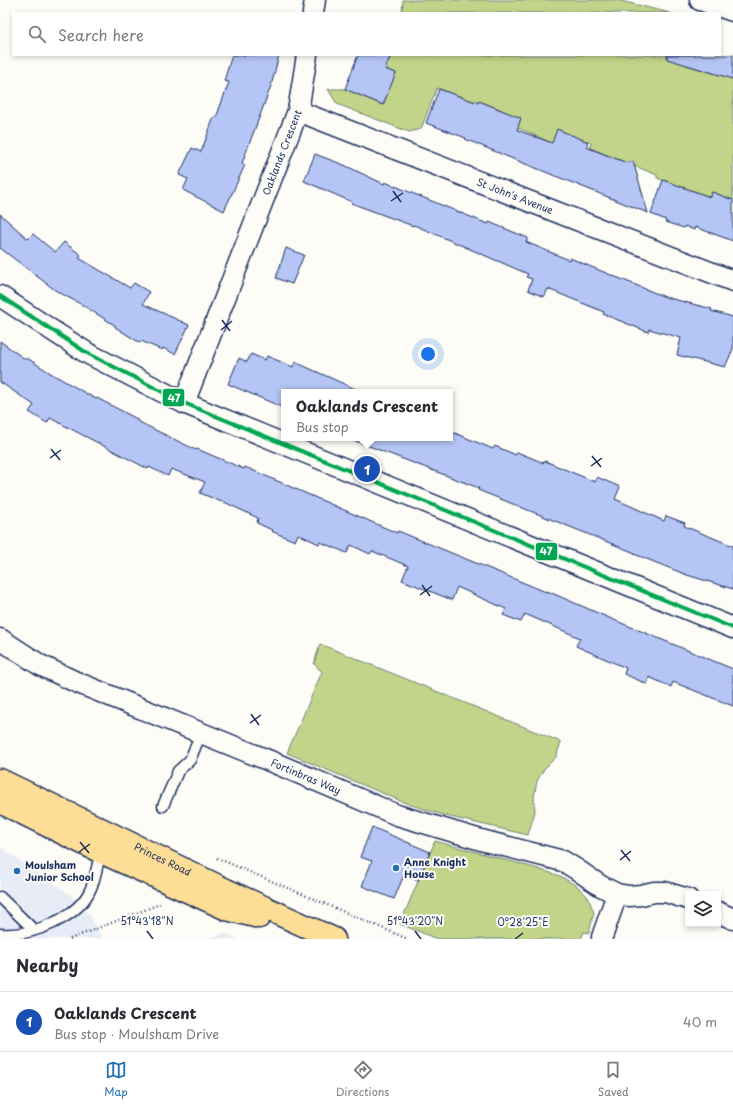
<!DOCTYPE html>
<meta charset="utf-8">
<style>
:root{--surface:#fff;--page:#f2f2f3;--text:#2b2b33;--muted:#7c7c81;--line:#e1e1e2;--accent:#1f6fb2}
body{margin:0;font-family:"Playpen Sans",sans-serif;background:var(--page);color:var(--text)}
.controls{position:absolute;right:12px;bottom:12px;display:grid;overflow:hidden;border-radius:0px;box-shadow:0 2px 6px #0003}
.controls button{width:36px;height:36px;display:grid;place-items:center;padding:0;border:0;border-bottom:1px solid var(--line);background:var(--surface);color:var(--text);font:20px sans-serif}
.you{position:absolute;left:428px;top:354px;width:14px;height:14px;margin:-10px;border:3px solid #fff;border-radius:50%;background:#1a73e8;box-shadow:0 0 0 6px #1a73e833}
.badge{display:grid;place-items:center;width:26px;height:26px;border-radius:50%;background:var(--accent);color:#fff;font-size:13px;font-weight:700}
.pin{position:absolute;translate:-50% -50%;border:2px solid #fff;box-shadow:0 1px 4px #0006}
.popup{position:absolute;left:281px;top:389px;width:172px;height:52px;box-sizing:border-box;display:grid;place-content:center;border-radius:0px;background:var(--surface);filter:drop-shadow(0 1px 3px #0005);font-size:13px;white-space:nowrap;color:var(--muted)}
.popup b{font-size:15px;color:var(--text)}
.popup::after{content:'';position:absolute;left:50%;top:100%;margin-left:-8px;border:8px solid transparent;border-top-color:var(--surface)}
.list{margin:0;padding:0;list-style:none}
h2{display:flex;justify-content:space-between;align-items:center;height:52px;margin:0;padding:0 16px;font-size:17px}
h2 small{font-size:13px;font-weight:400;color:var(--muted)}
.list li{display:grid;grid-template-columns:26px 1fr auto;gap:12px;align-items:center;box-sizing:border-box;height:60px;padding:0 16px;border-top:1px solid var(--line)}
.list b{display:block;font-size:15px;white-space:nowrap}
.list p{margin:0;font-size:13px;white-space:nowrap;color:var(--muted)}
.list em{font-size:13px;font-style:normal;color:var(--muted)}
.icon{flex:none;width:22px;height:22px;fill:none;stroke:currentColor;stroke-width:2;stroke-linecap:round;stroke-linejoin:round}
.map{position:relative;flex:none;width:733px;height:939px;overflow:hidden}
.search{position:absolute;background:var(--surface);box-shadow:0 2px 6px #0003;left:12px;right:12px;top:12px;height:44px;display:flex;align-items:center;gap:10px;box-sizing:border-box;padding:0 14px;border-radius:0px;color:var(--muted);font-size:15px}
.sheet{height:112px;background:var(--surface)}
nav{display:flex;justify-content:space-around;align-items:center;box-sizing:border-box;height:56px;border-top:1px solid var(--line);background:var(--surface);font-size:11px;color:var(--muted)}
nav a{display:grid;justify-items:center;gap:2px}
nav .on{color:var(--accent)}
.map>svg:first-child{display:block}
.built{fill:#e7ecf7}
.green{fill:#c2d489;stroke:#6e8274}
.building{fill:#b5c6f6;stroke:#1b2f5e}
.lines{fill:none;stroke-linecap:round;stroke-linejoin:round}
.service-casing{stroke:#1b2f5e;stroke-width:13}
.minor-casing{stroke:#1b2f5e;stroke-width:23}
.primary-casing{stroke:#1b2f5e;stroke-width:25}
.path{stroke:#1b2f5e;stroke-width:2.5;stroke-dasharray:1 3;stroke-linecap:butt}
.service{stroke:#fdfcf7;stroke-width:10}
.minor{stroke:#fdfcf7;stroke-width:20}
.primary{stroke:#fede96;stroke-width:22}
.bus-1-casing{stroke:#fdfcf7;stroke-width:7}
.bus-1{stroke:#00a651;stroke-width:4}
.ticks{fill:none;stroke:#1b2f5e;stroke-width:1.5}
.poi-dot{fill:#1f6fb2;stroke:#fdfcf7;stroke-width:1.5}
.labels{text-anchor:middle;stroke-width:4;stroke-linejoin:round;paint-order:stroke}
.street-label{font-size:10px;fill:#1b2f5e;stroke:#fdfcf7}
.poi-label{font-size:10px;font-weight:bold;fill:#1b2f5e;stroke:#fdfcf7;text-anchor:start}
.ticks-label{font-size:10px;text-anchor:middle;fill:#1b2f5e;stroke:#fdfcf7;stroke-width:4;stroke-linejoin:round;paint-order:stroke}
.line-badge{stroke:#fdfcf7;stroke-width:1.5}
.badge-label{font-size:11px;text-anchor:middle;font-weight:bold;fill:#fff}
</style>
<div class="map">
<svg width="733" height="939" viewBox="0 0 733 939">
<rect width="100%" height="100%" fill="#fdfcf7"/>
<filter id="ink" filterUnits="userSpaceOnUse"><feTurbulence type="fractalNoise" baseFrequency=".025" numOctaves="2"/><feDisplacementMap in="SourceGraphic" scale="8" xChannelSelector="R" yChannelSelector="G"/><feConvolveMatrix kernelMatrix="1 2 1 2 8 2 1 2 1" color-interpolation-filters="sRGB"/></filter>
<g filter="url(#ink)">
<g class="built">
<polygon points="0,847 70,894 89,914 102,939 0,939"/>
<polygon points="225,933 238,939 207,939"/>
</g>
<g class="green">
<polygon points="403,0 617,0 670,13 402,13"/>
<polygon points="391,55 689,55 686,65 733,79 733,200 712,192 710,197 657,178 657,175 590,148 591,143 578,138 552,143 496,118 500,109 475,100 474,102 437,88 421,129 409,132 337,104 328,89 345,89 383,105 395,73 385,69"/>
<polygon points="320,644 561,742 556,757 544,769 537,781 534,797 535,811 528,835 446,816 408,804 287,753 322,672 314,664"/>
<polygon points="435,841 532,867 560,876 577,886 588,897 594,913 589,933 584,932 581,939 437,939 400,924"/>
</g>
<g class="building">
<polygon points="232,55 279,55 271,86 242,163 245,165 224,211 183,190 188,179 179,175 192,148 201,152 214,117 216,118 229,82 224,81"/>
<polygon points="358,55 391,55 385,69 396,73 383,105 345,89"/>
<polygon points="667,55 733,55 733,79 667,59"/>
<polygon points="439,89 478,103 479,101 521,118 517,130 552,143 557,129 588,142 586,147 627,163 633,161 648,213 518,161 465,139 466,138 426,123"/>
<polygon points="315,154 344,165 384,184 385,182 488,224 489,222 528,238 526,242 569,260 570,258 589,266 665,297 712,309 711,311 733,317 733,349 725,367 677,355 681,338 649,329 648,332 603,314 604,312 548,289 544,297 528,290 532,279 526,277 528,274 414,225 413,226 351,203 352,202 304,181"/>
<polygon points="663,180 710,197 712,192 733,200 733,241 695,227 694,230 685,226 684,228 665,222 666,220 651,214"/>
<polygon points="0,214 28,239 33,234 55,252 64,242 81,255 79,258 130,288 134,283 149,292 143,304 189,325 175,354 163,348 162,350 141,341 140,343 115,327 116,326 84,306 55,290 0,248"/>
<polygon points="286,248 304,255 292,284 276,278"/>
<polygon points="0,341 26,360 27,358 52,374 96,399 97,398 137,419 137,421 196,450 197,449 244,469 245,467 397,533 398,531 517,580 546,592 547,591 614,620 733,669 733,706 673,682 671,687 649,677 647,684 624,674 626,668 576,646 580,638 525,614 521,622 503,615 506,609 457,587 452,600 402,580 408,566 372,551 370,554 351,545 347,553 320,542 319,544 298,534 295,541 271,531 272,530 257,523 258,518 222,501 222,502 200,493 205,482 171,469 168,476 149,467 148,469 50,418 47,423 29,412 34,405 0,382"/>
<polygon points="251,354 265,360 267,356 293,367 295,362 362,392 284,392 284,408 228,384 239,358 247,362"/>
<polygon points="450,431 493,449 495,446 516,455 517,452 544,463 545,461 595,482 597,477 620,487 615,499 664,521 666,516 685,523 684,526 733,546 733,589 687,575 634,554 635,553 478,490 479,488 353,440 354,438 450,438"/>
<polygon points="372,827 430,852 418,881 404,875 394,899 362,886 372,861 360,857"/>
</g>
<g class="lines">
<g class="service-casing">
<g id="service">
<polyline points="163,806 178,771 190,760 201,733"/>
<polyline points="0,897 34,930"/>
<path d="M0 934C31 937 79 918 91 888 96 877 97 864 101 852"/>
</g>
</g>
<g class="minor-casing">
<g id="minor">
<polyline points="700,0 733,11"/>
<polyline points="313,13 315,0"/>
<path id="s1" d="M298 111 733 281"/>
<polyline points="0,296 53,331 87,353 184,403 733,628"/>
<path id="s2" d="M184 403 298 111 307 55"/>
<path id="s3" d="M0 639 40 665 76 682 270 761 397 815 481 840 563 861 576 869 601 886 617 894 629 896 641 895 654 892H665L688 899"/>
<polyline points="718,912 733,919"/>
<polyline points="602,937 617,894"/>
</g>
</g>
<g class="primary-casing">
<g id="primary">
<path id="s4" d="M0 780 226 890 334 939"/>
<polyline points="0,802 101,852 227,909 259,917"/>
</g>
</g>
<g class="path">
<polyline points="217,858 408,939"/>
<polyline points="70,939 160,904"/>
</g>
<use href="#service" class="service"/>
<use href="#minor" class="minor"/>
<use href="#primary" class="primary"/>
<g class="bus-1-casing">
<polyline id="bus-1" points="0,296 87,353 184,403 733,628"/>
</g>
<use href="#bus-1" class="bus-1"/>
</g>
</g>
<path class="ticks" d="M393 191 401 202M391 201 403 193M222 320 230 331M221 330 232 321M51 449 60 460M592 456 601 467M50 458 61 450M591 466 602 458M422 585 430 596M420 595 432 586M251 714 259 725M250 723 261 715M80 842 89 853M621 850 630 861M79 852 90 844M620 860 631 851M147 931 153 939M415 931 421 939M515 939 523 933"/>
<g class="poi-dot">
<circle cx="396" cy="868" r="4"/>
<circle cx="17" cy="871" r="4"/>
</g>
<g class="labels">
<g class="street-label">
<text dy="4" stroke="none"><textPath href="#s2" startOffset="269">Oaklands Crescent</textPath></text>
<text dy="4" stroke="none"><textPath href="#s1" startOffset="233">St John's Avenue</textPath></text>
<text dy="4" stroke="none"><textPath href="#s3" startOffset="336">Fortinbras Way</textPath></text>
<text dy="4" stroke="none"><textPath href="#s4" startOffset="181">Princes Road</textPath></text>
</g>
<g class="poi-label">
<text x="404" y="866">Anne Knight<tspan x="404" dy="12">House</tspan></text>
<text x="25" y="869">Moulsham<tspan x="25" dy="12">Junior School</tspan></text>
</g>
</g>
<g class="ticks-label">
<text x="147" y="925">51°43'18"N</text>
<text x="415" y="925">51°43'20"N</text>
<text x="523" y="926">0°28'25"E</text>
</g>
<g class="line-badge">
<rect x="162" y="388" width="23" height="19" rx="4" fill="#00a651"/>
<rect x="535" y="542" width="23" height="19" rx="4" fill="#00a651"/>
</g>
<g class="badge-label">
<text x="174" y="402">47</text>
<text x="546" y="555">47</text>
</g>
</svg>
<div class="controls">
<button><svg class="icon" aria-label="layers" viewBox="0 0 24 24"><path d="M12 4l9 5-9 5-9-5zM3 14l9 5 9-5"/></svg></button>
</div>
<div class="you"></div>
<div class="pin badge" style="left:367px;top:469px;background:#1a4fb4">1</div>
<div class="popup"><b>Oaklands Crescent</b>Bus stop</div>
<div class="search"><svg class="icon" aria-label="search" viewBox="0 0 24 24"><circle cx="10" cy="10" r="6"/><path d="M15 15l6 6"/></svg>Search here</div>
</div>
<section class="sheet">
<h2>Nearby<small></small></h2>
<ul class="list">
<li><span class="badge" style="background:#1a4fb4">1</span><div><b>Oaklands Crescent</b><p>Bus stop · Moulsham Drive</p></div><em>40 m</em></li>
</ul>
</section>
<nav>
<a class="on"><svg class="icon" aria-label="map" viewBox="0 0 24 24"><path d="M3 6l6-2 6 2 6-2v14l-6 2-6-2-6 2zM9 4v14M15 6v14"/></svg>Map</a>
<a><svg class="icon" aria-label="directions" viewBox="0 0 24 24"><path d="M12 3l9 9-9 9-9-9zM9 14v-3h6M13 9l2 2-2 2"/></svg>Directions</a>
<a><svg class="icon" aria-label="saved" viewBox="0 0 24 24"><path d="M7 4h10v16l-5-4-5 4z"/></svg>Saved</a>
</nav>
